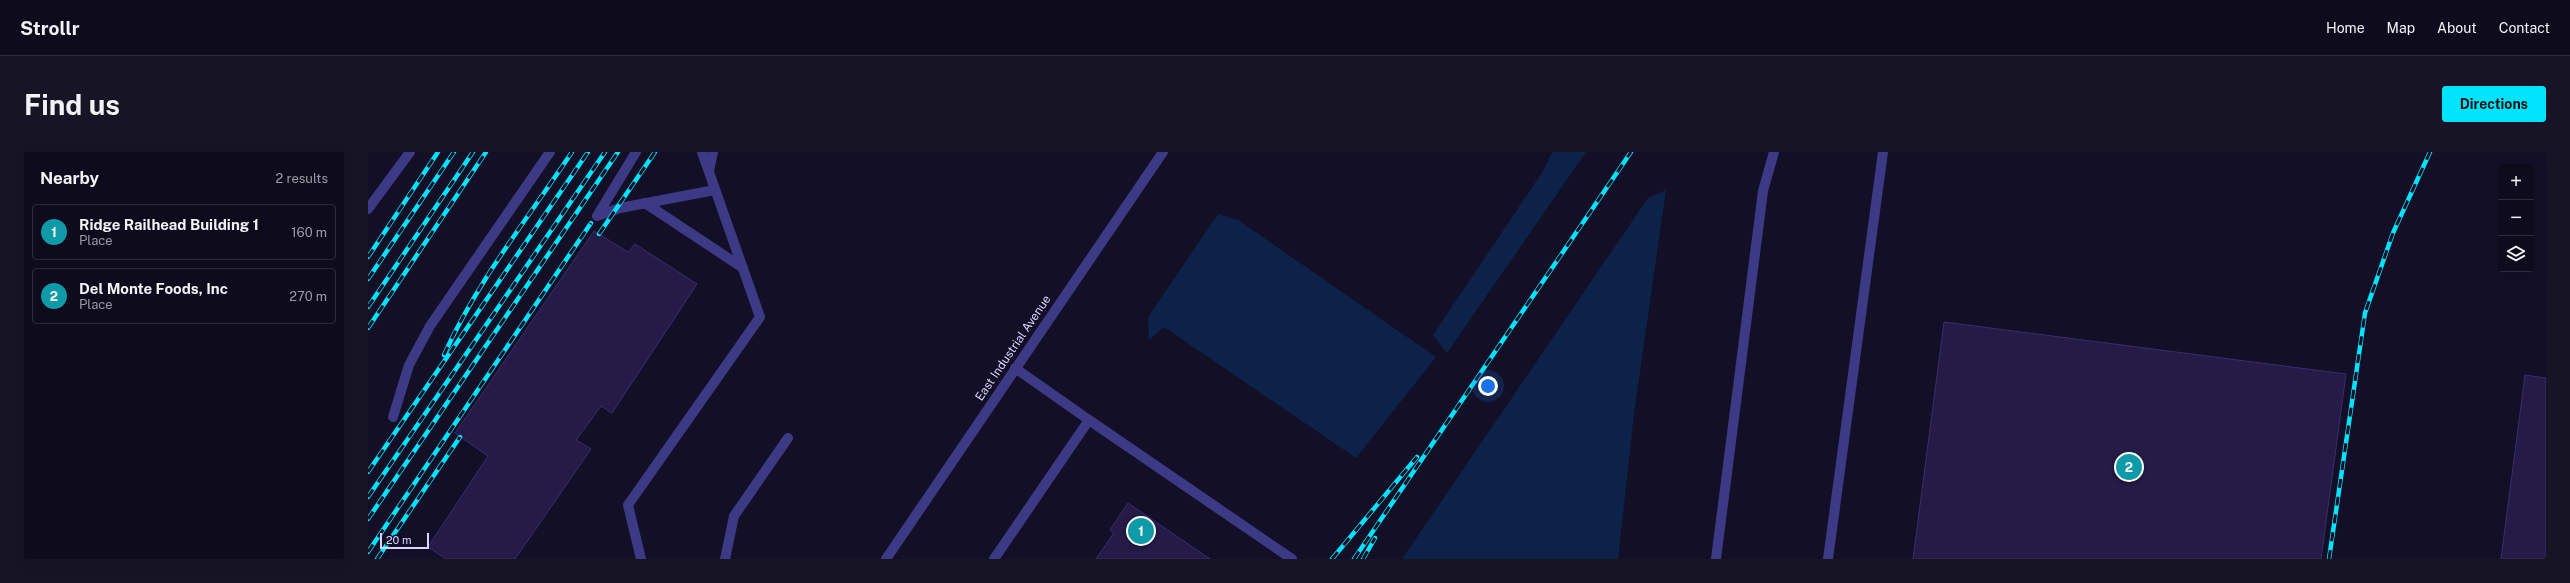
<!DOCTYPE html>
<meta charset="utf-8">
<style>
:root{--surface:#0e0b1c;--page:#171425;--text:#f1f3f6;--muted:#9b9ba3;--line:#2e2b3b;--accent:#00e5ff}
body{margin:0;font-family:"Public Sans",sans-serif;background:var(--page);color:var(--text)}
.controls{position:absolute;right:12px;top:12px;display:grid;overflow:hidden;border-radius:4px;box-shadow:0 4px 16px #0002}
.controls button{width:36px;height:36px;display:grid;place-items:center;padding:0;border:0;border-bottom:1px solid var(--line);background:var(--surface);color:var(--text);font:20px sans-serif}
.scale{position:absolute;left:12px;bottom:10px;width:49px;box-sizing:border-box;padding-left:4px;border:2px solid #d9d4ff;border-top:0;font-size:11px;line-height:14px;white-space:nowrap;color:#d9d4ff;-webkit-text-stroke:3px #130f26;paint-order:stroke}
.you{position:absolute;left:1120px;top:234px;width:14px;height:14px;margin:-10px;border:3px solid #fff;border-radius:50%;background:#1a73e8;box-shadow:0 0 0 6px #1a73e833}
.badge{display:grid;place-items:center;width:26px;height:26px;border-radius:50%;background:var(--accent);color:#fff;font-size:13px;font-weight:700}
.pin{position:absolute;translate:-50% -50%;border:2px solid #fff;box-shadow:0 1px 4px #0006}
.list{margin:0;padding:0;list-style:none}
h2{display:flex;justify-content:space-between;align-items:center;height:52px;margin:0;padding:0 16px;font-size:17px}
h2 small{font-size:13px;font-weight:400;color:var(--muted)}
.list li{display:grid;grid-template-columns:26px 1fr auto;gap:12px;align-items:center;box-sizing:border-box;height:56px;margin:0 8px 8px;padding:0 8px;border:1px solid var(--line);border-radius:4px}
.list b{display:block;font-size:15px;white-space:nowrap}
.list p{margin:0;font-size:13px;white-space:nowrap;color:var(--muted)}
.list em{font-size:13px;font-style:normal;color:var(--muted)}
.icon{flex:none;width:22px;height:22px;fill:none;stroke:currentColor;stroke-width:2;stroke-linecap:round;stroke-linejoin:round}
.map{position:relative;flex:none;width:2178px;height:407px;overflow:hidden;border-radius:4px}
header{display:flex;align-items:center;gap:24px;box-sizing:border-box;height:56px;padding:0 20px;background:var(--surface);border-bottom:1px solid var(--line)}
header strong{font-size:19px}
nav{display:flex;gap:22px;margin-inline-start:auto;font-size:14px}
.intro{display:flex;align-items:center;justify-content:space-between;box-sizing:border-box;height:96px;padding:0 24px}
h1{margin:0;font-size:28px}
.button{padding:10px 18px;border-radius:4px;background:var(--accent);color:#111;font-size:14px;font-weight:700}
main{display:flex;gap:24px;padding:0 24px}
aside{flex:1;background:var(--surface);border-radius:4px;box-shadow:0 4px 16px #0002}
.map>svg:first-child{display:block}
.water{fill:#0c2248}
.building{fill:#241b47;stroke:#3b2d73}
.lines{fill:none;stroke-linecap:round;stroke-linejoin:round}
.minor{stroke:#3d3a85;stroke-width:10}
.rail-casing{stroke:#00e5ff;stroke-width:4.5}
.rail{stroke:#130f26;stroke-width:3;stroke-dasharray:9;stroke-linecap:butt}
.labels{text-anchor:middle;stroke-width:3;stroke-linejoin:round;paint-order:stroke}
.street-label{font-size:12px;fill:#d9d4ff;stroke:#130f26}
</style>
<header>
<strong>Strollr</strong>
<nav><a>Home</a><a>Map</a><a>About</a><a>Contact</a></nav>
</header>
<div class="intro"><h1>Find us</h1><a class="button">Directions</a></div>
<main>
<aside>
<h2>Nearby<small>2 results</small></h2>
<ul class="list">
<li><span class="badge" style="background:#0f9aa8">1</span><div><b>Ridge Railhead Building 1</b><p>Place</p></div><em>160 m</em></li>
<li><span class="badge" style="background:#0f9aa8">2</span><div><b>Del Monte Foods, Inc</b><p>Place</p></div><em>270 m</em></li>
</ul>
</aside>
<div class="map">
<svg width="2178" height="407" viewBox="0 0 2178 407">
<rect width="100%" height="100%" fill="#130f26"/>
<g class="water">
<polygon points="1184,0 1218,0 1079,201 1065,183 1175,19"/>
<polygon points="1298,38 1266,262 1250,407 1034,407 1280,46"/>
<polygon points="850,62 870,68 1068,205 988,306 796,175 781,188 780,165"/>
</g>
<g class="building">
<polygon points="226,79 260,100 267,92 329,132 244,261 233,254 208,288 223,297 147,407 78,407 60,395 120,304 87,281"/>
<polygon points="1576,170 1978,222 1953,407 1545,407"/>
<polygon points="2157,223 2178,226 2178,407 2133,407"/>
<polygon points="760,351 842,407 728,407 746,381 742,378"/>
</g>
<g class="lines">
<g class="minor">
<polyline points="268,0 229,64 252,56 347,38"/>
<polyline points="341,19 345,0"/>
<polyline points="277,51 375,116"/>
<polyline points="0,57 42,0"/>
<polyline points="25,265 41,213 62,174 182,0"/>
<polyline points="721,268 924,407"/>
<polyline points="273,407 260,353 392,165 334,0"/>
<polyline points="357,407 366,364 420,286"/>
<polyline points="518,407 795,0"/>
<polyline points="626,407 721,268 647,216"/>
<polyline points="1348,407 1395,39 1406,0"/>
<polyline points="1460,407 1515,0"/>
</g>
<g class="rail-casing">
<g id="rail">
<polyline points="231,82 287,0"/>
<polyline points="0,105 70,0"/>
<polyline points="0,127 86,0"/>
<polyline points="0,155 105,0"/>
<polyline points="0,176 118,0"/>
<path d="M76 203C108 131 160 66 204 0"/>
<polyline points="0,320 220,0"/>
<polyline points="0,345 237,0"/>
<polyline points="0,367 250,0"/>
<polyline points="0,400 223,71"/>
<polyline points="9,407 92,285"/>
<polyline points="964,407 1049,305"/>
<polyline points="986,407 1263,0"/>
<polyline points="995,407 1007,386"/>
<polyline points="1961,407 1997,161 2025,81 2062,0"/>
</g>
</g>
<use href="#rail" class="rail"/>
</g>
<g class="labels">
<g class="street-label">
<text transform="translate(645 196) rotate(-56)" y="4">East Industrial Avenue</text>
</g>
</g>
</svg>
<div class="controls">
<button>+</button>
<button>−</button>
<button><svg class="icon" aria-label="layers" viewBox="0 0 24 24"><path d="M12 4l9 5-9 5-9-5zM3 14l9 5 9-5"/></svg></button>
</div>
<div class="scale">20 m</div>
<div class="you"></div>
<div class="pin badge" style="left:773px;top:379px;background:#0f9aa8">1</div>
<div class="pin badge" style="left:1761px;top:315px;background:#0f9aa8">2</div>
</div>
</main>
